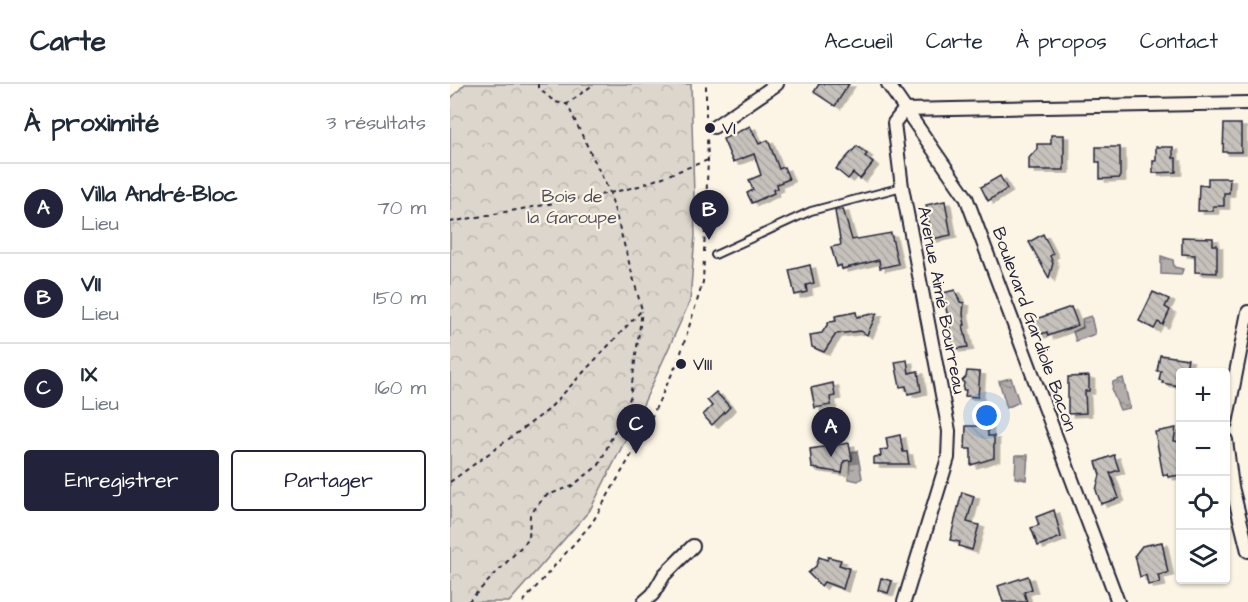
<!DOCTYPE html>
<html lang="fr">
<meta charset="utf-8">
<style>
:root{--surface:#fff;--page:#f2f2f3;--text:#1f2937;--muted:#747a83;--line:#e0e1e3;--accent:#22223b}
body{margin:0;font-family:"Architects Daughter",sans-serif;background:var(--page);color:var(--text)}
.controls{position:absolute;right:18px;bottom:18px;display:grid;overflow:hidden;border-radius:6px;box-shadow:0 2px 4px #0004}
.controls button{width:54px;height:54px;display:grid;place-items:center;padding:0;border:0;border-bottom:2px solid var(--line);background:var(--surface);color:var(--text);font:30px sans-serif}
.you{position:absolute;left:537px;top:332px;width:21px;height:21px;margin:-15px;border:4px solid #fff;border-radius:50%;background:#1a73e8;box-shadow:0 0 0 9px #1a73e833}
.badge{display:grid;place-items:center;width:39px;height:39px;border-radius:50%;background:var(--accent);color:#fff;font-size:20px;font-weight:700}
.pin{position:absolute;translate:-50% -50px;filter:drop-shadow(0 2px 3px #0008)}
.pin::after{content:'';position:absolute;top:32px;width:21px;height:18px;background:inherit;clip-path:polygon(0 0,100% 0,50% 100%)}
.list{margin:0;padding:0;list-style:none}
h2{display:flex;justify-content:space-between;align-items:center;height:78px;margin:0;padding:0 24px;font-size:26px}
h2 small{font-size:20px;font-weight:400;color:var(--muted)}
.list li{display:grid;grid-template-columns:39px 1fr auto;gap:18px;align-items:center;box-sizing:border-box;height:90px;padding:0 24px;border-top:2px solid var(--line)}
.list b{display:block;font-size:22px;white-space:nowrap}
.list p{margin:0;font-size:20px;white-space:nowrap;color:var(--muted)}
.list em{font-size:20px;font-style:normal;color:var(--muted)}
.actions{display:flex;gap:12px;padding:18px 24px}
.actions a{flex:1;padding:14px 0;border:2px solid var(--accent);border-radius:6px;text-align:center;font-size:21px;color:var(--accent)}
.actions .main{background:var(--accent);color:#fff}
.icon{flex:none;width:33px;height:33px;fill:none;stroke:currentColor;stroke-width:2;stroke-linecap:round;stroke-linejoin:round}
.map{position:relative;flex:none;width:798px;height:518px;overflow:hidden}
header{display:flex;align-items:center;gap:36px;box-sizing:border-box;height:84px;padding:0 30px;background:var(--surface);border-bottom:2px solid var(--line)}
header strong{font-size:28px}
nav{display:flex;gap:33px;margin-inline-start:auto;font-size:21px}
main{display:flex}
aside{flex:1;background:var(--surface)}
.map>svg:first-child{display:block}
.forest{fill:url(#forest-crowns);stroke:#7f7c84;stroke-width:1.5}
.water{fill:url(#water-ripples);stroke:#78757e;stroke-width:1.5}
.building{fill:url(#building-back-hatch);stroke:#22223b;stroke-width:1.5;filter:url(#shadow)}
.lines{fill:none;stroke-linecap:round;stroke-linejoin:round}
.lane-casing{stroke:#22223b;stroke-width:10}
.street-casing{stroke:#22223b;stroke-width:16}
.path{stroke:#22223b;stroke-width:2;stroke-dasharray:4.5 4.5;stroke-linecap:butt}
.lane{stroke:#fcf5e5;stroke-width:6}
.street{stroke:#fcf5e5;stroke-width:12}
.poi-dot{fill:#22223b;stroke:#fcf5e5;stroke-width:2}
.labels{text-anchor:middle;stroke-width:4.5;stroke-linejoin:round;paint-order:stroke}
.poi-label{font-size:18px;fill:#22223b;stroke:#fcf5e5;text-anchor:start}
.park-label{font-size:18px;fill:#504f5f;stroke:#fcf5e5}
.street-label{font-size:18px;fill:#22223b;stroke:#fcf5e5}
</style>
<header>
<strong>Carte</strong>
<nav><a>Accueil</a><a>Carte</a><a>À propos</a><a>Contact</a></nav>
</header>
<main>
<aside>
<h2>À proximité<small>3 résultats</small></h2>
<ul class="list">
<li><span class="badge">A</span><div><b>Villa André-Bloc</b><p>Lieu</p></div><em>70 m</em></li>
<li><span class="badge">B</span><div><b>VII</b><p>Lieu</p></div><em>150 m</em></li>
<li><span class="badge">C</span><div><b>IX</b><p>Lieu</p></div><em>160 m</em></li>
</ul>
<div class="actions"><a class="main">Enregistrer</a><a>Partager</a></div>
</aside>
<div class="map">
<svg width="798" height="518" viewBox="0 0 798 518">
<defs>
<pattern id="forest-crowns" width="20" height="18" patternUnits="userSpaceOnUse" patternTransform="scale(1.5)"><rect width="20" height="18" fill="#dcd6cc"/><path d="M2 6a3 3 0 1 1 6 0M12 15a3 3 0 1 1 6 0" fill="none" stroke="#bcb7b0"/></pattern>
<pattern id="water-ripples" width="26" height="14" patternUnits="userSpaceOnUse" patternTransform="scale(1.5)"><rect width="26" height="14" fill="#b2adab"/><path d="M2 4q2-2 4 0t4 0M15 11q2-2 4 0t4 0" fill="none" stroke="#908c8c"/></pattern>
<pattern id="building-back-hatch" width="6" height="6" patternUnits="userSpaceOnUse" patternTransform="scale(1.5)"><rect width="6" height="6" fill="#c6c1bb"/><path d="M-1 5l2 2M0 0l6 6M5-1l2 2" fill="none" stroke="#aaa6a2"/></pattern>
<filter id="shadow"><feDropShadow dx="5.5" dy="3" stdDeviation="0" flood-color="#0004"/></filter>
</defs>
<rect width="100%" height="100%" fill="#fcf5e5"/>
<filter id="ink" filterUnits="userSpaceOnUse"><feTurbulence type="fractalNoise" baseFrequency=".0167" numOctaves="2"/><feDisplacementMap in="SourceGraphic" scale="12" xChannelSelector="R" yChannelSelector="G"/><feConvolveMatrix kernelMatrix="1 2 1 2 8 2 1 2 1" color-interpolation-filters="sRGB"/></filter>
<g filter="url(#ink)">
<polygon class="forest" points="15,0 241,0 245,151 240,217 192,323 140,426 59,518 0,518 0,15"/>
<g class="water">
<polygon points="711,172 723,176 724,183 733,185 731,191 711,190"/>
<polygon points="641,232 645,250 626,257 623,248 633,243 632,235"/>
<polygon points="561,294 569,318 557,324 549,297"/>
<polygon points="673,294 680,324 670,326 662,307 663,298"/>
<polygon points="407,367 412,394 408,397 399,395 400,375 403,374 402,368"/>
<polygon points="566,371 578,371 576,396 565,394"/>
</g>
<g class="building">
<polygon points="369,0 399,0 385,22 364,8"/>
<polygon points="774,40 791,40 791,68 773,68"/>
<polygon points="300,42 309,60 318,56 329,85 334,83 339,95 327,100 328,104 323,106 324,109 302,119 297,109 303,106 299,96 311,91 304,70 283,78 273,55"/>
<polygon points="601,51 614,51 614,86 579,86 579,74 587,65 587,60 601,60"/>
<polygon points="407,62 417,70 415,72 423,79 410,95 403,89 398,95 386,85"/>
<polygon points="646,63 670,63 670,94 650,95 650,78 646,78"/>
<polygon points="706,63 723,63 723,74 726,74 726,88 703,89 703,77 706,77"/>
<polygon points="550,92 557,105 538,117 531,103"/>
<polygon points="758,94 780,94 779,109 774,109 774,122 763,122 763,127 748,127 749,101 758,102"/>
<polygon points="495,117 501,151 482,155 476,121"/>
<polygon points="393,125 402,156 441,149 448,180 430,184 429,176 392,185 391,181 387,183 381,163 391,161 385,127"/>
<polygon points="593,150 603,170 600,172 603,179 599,194 579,158"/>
<polygon points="732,153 763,154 763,161 767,161 767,189 745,188 745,171 732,170"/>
<polygon points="360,181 364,199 356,201 357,208 345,211 339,186"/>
<polygon points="505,206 510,218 514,219 513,230 515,241 513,241 518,263 504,265 493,209"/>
<polygon points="703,208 719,215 715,223 720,226 713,241 708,238 704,245 689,237"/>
<polygon points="621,223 628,241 598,252 597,248 589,251 583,236"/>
<polygon points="406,228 407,233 427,229 417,251 411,247 386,250 374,268 362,263 360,251 372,249 379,238 386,237 385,232"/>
<polygon points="710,271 738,275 735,288 730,288 729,302 712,299 713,297 709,296 711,287 707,287"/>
<polygon points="457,276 459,289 468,287 471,307 458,310 456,302 450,303 445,278"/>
<polygon points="517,287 530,288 528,313 515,312 516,306 513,306 514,299 512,297 516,293"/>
<polygon points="639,292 639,307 635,307 636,329 618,330 618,293"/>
<polygon points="383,299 385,312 380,313 381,321 365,324 361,304"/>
<polygon points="266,308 280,323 262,341 253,331 262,322 257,316"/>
<polygon points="516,342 538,342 538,352 544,352 544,374 521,381 521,365 515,365"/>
<polygon points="726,344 724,357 730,358 730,391 718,393 717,390 713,391 705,348"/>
<polygon points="450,351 453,368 457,368 459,380 424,380 424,373 431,372 430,366 438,365 436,354"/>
<polygon points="399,359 402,376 394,377 392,389 362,384 360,365"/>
<polygon points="664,371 669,386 660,389 669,414 651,420 646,406 650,391 646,378"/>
<polygon points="512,408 524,412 517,438 529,441 522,466 509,462 510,458 500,456"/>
<polygon points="604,426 611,453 588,462 581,444 589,441 586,433"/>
<polygon points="712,458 718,489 708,491 710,499 698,501 696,491 690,493 685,471 692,462"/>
<polygon points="369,473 377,476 378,473 391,476 389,481 399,484 393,505 374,498 371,502 358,489 366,482"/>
<polygon points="578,492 582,505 574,508 577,518 553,518 548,502"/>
<polygon points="431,494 442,497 438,509 428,506"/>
</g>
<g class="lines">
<g class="lane-casing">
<polyline id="lane" points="265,171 361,127 452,103"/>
</g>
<g class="street-casing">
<g id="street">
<polyline points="438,0 516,113 668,518"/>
<polyline points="264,43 327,0"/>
<polyline points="776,339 798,228"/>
<polyline points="776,356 782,403 798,467"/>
<polyline points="194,518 203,510 214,491 243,462"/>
<polyline points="454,518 498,374 499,347 452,103 444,39 454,26 798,19"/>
</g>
</g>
<g class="path">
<polyline points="88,0 88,4 105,18 117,20"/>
<polyline points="256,33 256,0"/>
<polyline points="0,138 160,109 189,102 258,76"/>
<polyline points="254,168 258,76 257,54"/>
<polyline points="0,398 97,327 192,226 160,109 117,20 144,0"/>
<polyline points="18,518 79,455 80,431 95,412 122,402 149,381 180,314 192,227"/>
<polyline points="73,518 142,439 193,351 229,275 253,198 254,174"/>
</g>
<use href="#lane" class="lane"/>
<use href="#street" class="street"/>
</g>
</g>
<g class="poi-dot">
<circle cx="260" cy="44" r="6"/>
<circle cx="231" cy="280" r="6"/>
</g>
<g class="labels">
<g class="poi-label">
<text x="272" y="50">VI</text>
<text x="243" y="286">VIII</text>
</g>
<g class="park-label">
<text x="122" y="118">Bois de<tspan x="122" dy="21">la Garoupe</tspan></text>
</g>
<g class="street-label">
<text transform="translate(492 216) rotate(79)" y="6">Avenue Aimé Bourreau</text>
<text transform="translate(585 245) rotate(70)" y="6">Boulevard Gardiole Bacon</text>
</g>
</g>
</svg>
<div class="controls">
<button>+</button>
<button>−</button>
<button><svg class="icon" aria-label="locate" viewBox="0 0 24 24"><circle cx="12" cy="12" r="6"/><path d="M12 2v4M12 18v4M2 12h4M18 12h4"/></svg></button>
<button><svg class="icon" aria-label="layers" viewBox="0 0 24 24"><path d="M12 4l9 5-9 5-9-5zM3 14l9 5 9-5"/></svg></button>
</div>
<div class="you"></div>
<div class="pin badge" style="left:381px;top:373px">A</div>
<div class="pin badge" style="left:259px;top:156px">B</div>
<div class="pin badge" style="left:186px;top:370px">C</div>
</div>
</main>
